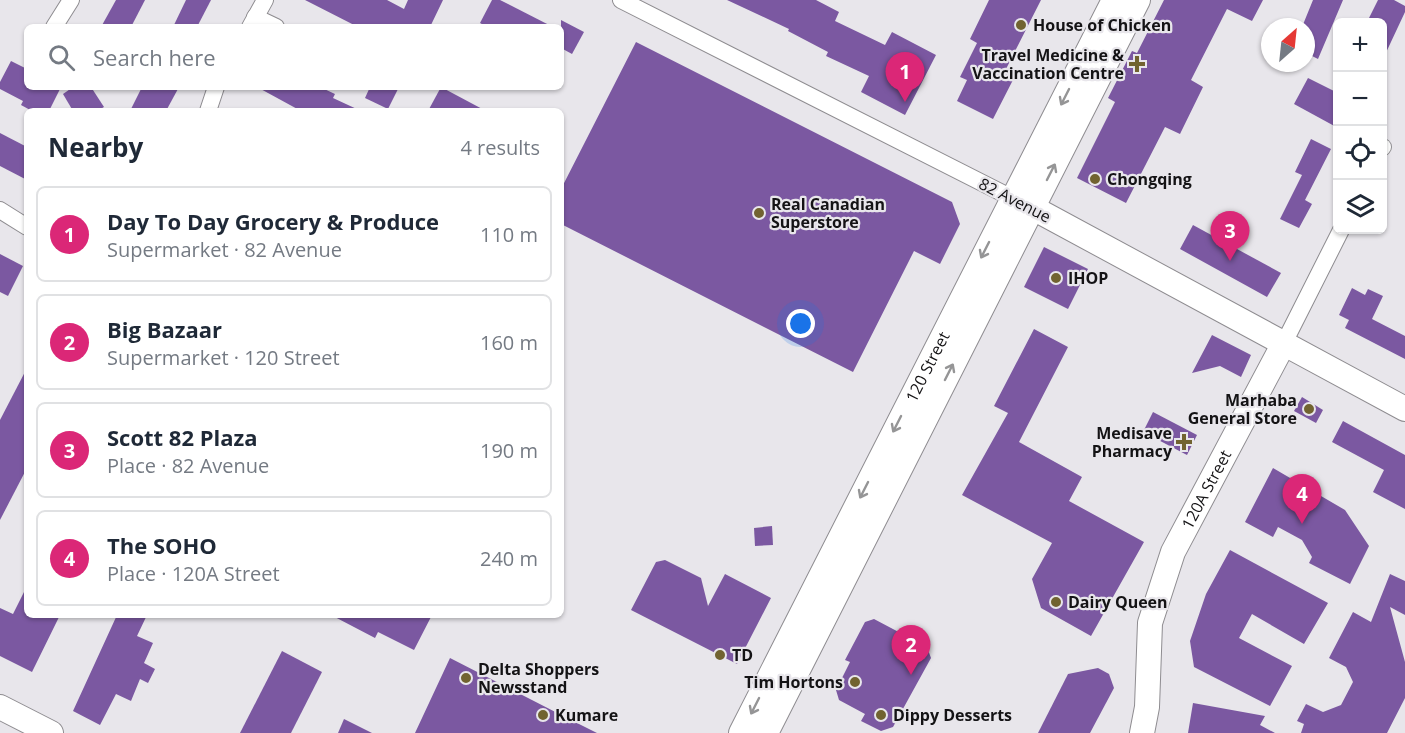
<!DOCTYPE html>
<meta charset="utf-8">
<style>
:root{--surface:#fff;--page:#f6f6f7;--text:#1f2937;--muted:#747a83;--line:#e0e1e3;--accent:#db2777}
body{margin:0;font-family:"Open Sans",sans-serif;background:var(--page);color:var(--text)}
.controls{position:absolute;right:18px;top:18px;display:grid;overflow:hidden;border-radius:9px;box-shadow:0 2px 4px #0004}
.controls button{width:54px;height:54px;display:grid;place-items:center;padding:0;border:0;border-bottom:2px solid var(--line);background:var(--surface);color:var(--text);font:30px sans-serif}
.compass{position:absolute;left:1261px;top:18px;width:54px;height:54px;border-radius:50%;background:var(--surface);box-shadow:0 2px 4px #0004;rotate:27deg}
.you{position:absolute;left:801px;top:324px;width:21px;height:21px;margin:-15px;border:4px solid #fff;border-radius:50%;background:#1a73e8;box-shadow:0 0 0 9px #1a73e833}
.badge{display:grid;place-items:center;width:39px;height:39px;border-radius:50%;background:var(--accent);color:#fff;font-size:20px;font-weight:700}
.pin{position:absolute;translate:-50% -50px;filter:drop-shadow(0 2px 3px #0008)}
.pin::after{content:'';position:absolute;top:32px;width:21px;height:18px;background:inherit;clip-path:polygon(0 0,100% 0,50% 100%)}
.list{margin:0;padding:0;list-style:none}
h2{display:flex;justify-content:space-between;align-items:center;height:78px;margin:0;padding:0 24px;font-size:26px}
h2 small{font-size:20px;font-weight:400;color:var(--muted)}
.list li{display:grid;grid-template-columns:39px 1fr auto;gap:18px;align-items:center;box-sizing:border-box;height:96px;margin:0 12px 12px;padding:0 12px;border:2px solid var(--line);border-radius:9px}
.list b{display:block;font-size:22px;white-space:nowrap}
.list p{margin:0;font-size:20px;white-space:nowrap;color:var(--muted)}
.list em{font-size:20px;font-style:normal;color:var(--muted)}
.icon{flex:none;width:33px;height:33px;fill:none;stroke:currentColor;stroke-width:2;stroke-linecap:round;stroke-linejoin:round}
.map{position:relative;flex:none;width:1405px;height:733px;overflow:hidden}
.search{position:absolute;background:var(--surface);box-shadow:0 2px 4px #0004;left:24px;top:24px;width:540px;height:66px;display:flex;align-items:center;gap:15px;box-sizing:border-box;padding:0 21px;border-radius:9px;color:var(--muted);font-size:22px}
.panel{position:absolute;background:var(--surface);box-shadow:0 2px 4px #0004;left:24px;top:108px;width:540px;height:510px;border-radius:9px}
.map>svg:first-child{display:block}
.building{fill:#7b58a1}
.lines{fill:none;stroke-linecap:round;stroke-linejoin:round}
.street-casing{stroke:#8e8c90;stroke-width:18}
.secondary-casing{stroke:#8e8c90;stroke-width:26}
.street{stroke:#fff;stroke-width:16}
.secondary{stroke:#fff;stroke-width:24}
.oneway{stroke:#959596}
.poi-dot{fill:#716330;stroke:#e8e6eb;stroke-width:2}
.labels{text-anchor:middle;stroke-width:4.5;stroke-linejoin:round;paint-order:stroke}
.poi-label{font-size:16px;font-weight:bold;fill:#141315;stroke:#e8e6eb;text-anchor:start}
.street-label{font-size:16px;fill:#141315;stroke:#e8e6eb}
</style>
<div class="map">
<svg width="1405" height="733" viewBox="0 0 1405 733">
<rect width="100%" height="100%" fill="#e8e6eb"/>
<g class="building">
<polygon points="116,0 145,0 131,27 101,27"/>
<polygon points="186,0 211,0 197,27 173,27"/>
<polygon points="305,0 387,0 404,9 408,0 443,0 430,27 358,27"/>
<polygon points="492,0 500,0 553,27 487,27 480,23"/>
<polygon points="727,0 816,0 839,12 835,21 885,45 892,32 936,55 905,115 861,92 869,76 826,56 828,52 788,31 789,29"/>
<polygon points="989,0 1041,0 1005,71 1015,76 993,119 957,101 967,80 960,77 977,43 970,39"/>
<polygon points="1164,0 1263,0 1252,21 1227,9 1191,80 1203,87 1180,134 1165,127 1126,203 1077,178 1115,102 1108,98 1132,51 1137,53"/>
<polygon points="1313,0 1343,0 1318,59 1306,53 1306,27 1302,27"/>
<polygon points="1378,0 1394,0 1405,6 1405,12 1383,59 1383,22 1367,22"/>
<polygon points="561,20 584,32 572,54 561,48"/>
<polygon points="636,42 952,202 960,224 940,264 914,251 853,372 561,224 561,189"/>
<polygon points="11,61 27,69 27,87 61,87 49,111 32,111 21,105 23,101 0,89 0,82"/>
<polygon points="1308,78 1338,93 1338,128 1294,104"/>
<polygon points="73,87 91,87 104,107 97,111 73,111 63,94"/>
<polygon points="142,87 179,87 166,111 130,111"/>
<polygon points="257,87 320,87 335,94 333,98 361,111 301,111"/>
<polygon points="370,87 399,87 388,109 365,98"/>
<polygon points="441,87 486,111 428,111"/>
<polygon points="0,133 27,147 27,180 0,166"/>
<polygon points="1311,139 1331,149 1305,200 1312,204 1299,228 1280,219 1302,175 1295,172"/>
<polygon points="1193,225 1281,273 1267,297 1180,249"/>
<polygon points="1044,247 1088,269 1068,309 1024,287"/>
<polygon points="0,254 23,266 8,296 0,292"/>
<polygon points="1352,288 1365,295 1368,289 1383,296 1372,319 1405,336 1405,359 1345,328 1349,320 1339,315"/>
<polygon points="1034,329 1068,347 1019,442 1082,477 1069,501 1144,542 1091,636 1041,608 1032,579 1052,543 962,495 1008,413 994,406"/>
<polygon points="1212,335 1251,355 1241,377 1220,366 1192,373"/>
<polygon points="27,368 27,468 0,520 0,420"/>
<polygon points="1302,397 1323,410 1316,423 1294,411"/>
<polygon points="1153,412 1197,435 1187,455 1143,432"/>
<polygon points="1343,421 1405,455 1405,509 1373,492 1384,470 1332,442"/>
<polygon points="1273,468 1345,510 1369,546 1350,584 1309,563 1312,557 1302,540 1278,527 1273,537 1245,522"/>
<polygon points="772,526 773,545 755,546 754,528"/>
<polygon points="1230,550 1328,603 1304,644 1252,614 1239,638 1292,666 1270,706 1194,667 1190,641 1206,594"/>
<polygon points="665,560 701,578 708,606 725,574 771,598 737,664 631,610 656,562"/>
<polygon points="1390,574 1405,581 1405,615 1390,607 1405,662 1405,698 1387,733 1301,733 1304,724 1297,721 1306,704 1323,712 1341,705 1353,682 1346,667 1329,658 1353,612 1371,622"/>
<polygon points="27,586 27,615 60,615 32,672 0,656 0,608 13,614"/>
<polygon points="117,615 147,615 137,636 153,643 144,663 155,669 148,683 140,679 131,701 116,694 100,725 73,711"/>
<polygon points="331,615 432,615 414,650 378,632 375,638"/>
<polygon points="874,619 927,647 931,658 893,727 881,731 861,721 865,714 839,700 836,690 850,662 845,660 865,622"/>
<polygon points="282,651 322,672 291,733 240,733"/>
<polygon points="450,658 571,720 597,733 415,733"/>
<polygon points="1098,668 1109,674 1114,688 1090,733 1038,733 1068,674"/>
<polygon points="1193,703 1265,716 1260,725 1275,733 1188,733"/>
<polygon points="344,719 372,733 338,733"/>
</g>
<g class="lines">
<g class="street-casing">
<g id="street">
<polyline points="621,0 1022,203"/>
<polyline points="255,17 276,27"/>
<polyline points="54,27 71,0"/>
<polyline points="250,27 265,0"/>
<polyline points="208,111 216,87"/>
<polyline points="1382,148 1383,147"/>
<polyline points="0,210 27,227"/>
<polyline points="1284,343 1341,230"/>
</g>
</g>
<g class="secondary-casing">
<g id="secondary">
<polyline points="1033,208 1405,409"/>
<polyline points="0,707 51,733"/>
<path id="s1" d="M741 733 1114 0"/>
<polyline points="766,733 1138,0"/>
<path id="s2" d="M1142 733 1147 707 1150 623 1173 552 1284 343"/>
</g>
</g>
<use href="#street" class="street"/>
<use href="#secondary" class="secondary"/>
</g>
<defs><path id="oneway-shaft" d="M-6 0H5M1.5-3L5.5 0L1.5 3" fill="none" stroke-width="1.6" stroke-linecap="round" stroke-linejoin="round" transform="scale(1.5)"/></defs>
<g class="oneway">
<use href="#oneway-shaft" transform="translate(1065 97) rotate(117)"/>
<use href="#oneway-shaft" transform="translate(1051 172) rotate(-63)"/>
<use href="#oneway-shaft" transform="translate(985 250) rotate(117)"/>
<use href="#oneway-shaft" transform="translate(949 372) rotate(-63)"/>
<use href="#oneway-shaft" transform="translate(897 424) rotate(117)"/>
<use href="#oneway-shaft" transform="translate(864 490) rotate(117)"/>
<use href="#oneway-shaft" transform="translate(755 706) rotate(117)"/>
</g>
<g class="poi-dot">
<circle cx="1021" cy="25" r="6"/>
<path d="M1134 55h6v6h6v6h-6v6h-6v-6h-6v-6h6z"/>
<circle cx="1095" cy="179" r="6"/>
<circle cx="759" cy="213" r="6"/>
<circle cx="1056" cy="278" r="6"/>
<circle cx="1309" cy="409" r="6"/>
<path d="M1181 433h6v6h6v6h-6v6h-6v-6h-6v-6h6z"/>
<circle cx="1056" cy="602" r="6"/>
<circle cx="720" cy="655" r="6"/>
<circle cx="466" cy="678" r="6"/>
<circle cx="855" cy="682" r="6"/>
<circle cx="543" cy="715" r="6"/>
<circle cx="881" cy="715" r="6"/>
</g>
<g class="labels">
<g class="poi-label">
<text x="1033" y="31">House of Chicken</text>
<text x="1124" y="61" text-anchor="end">Travel Medicine &amp;<tspan x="1124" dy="18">Vaccination Centre</tspan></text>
<text x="1107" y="185">Chongqing</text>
<text x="771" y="210">Real Canadian<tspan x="771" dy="18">Superstore</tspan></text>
<text x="1068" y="284">IHOP</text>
<text x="1297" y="406" text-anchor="end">Marhaba<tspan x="1297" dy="18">General Store</tspan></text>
<text x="1172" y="439" text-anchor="end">Medisave<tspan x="1172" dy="18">Pharmacy</tspan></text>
<text x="1068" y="608">Dairy Queen</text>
<text x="732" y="661">TD</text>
<text x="478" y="675">Delta Shoppers<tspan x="478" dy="18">Newsstand</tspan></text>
<text x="843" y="688" text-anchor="end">Tim Hortons</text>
<text x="555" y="721">Kumare</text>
<text x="893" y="721">Dippy Desserts</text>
</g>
<g class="street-label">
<text transform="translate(1015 200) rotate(27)" y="6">82 Avenue</text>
<text dy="6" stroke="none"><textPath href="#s1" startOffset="411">120 Street</textPath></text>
<text dy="6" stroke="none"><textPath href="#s2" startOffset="256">120A Street</textPath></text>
</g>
</g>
</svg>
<div class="controls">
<button>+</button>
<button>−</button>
<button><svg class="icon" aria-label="locate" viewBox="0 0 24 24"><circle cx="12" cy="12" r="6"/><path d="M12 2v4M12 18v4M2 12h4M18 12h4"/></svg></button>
<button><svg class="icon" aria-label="layers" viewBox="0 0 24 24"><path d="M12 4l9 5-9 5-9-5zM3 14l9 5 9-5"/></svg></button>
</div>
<svg class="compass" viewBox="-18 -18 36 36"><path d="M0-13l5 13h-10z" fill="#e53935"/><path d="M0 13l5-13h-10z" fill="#747a83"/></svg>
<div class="you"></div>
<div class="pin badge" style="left:905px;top:102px">1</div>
<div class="pin badge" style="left:911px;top:675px">2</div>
<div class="pin badge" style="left:1230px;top:261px">3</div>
<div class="pin badge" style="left:1302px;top:524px">4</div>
<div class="search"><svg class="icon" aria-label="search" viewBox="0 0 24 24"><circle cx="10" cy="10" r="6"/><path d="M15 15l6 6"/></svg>Search here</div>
<section class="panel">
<h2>Nearby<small>4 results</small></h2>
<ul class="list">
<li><span class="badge">1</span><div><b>Day To Day Grocery &amp; Produce</b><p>Supermarket · 82 Avenue</p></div><em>110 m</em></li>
<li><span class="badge">2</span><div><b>Big Bazaar</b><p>Supermarket · 120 Street</p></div><em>160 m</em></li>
<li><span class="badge">3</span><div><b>Scott 82 Plaza</b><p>Place · 82 Avenue</p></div><em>190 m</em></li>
<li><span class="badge">4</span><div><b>The SOHO</b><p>Place · 120A Street</p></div><em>240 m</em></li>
</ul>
</section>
</div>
